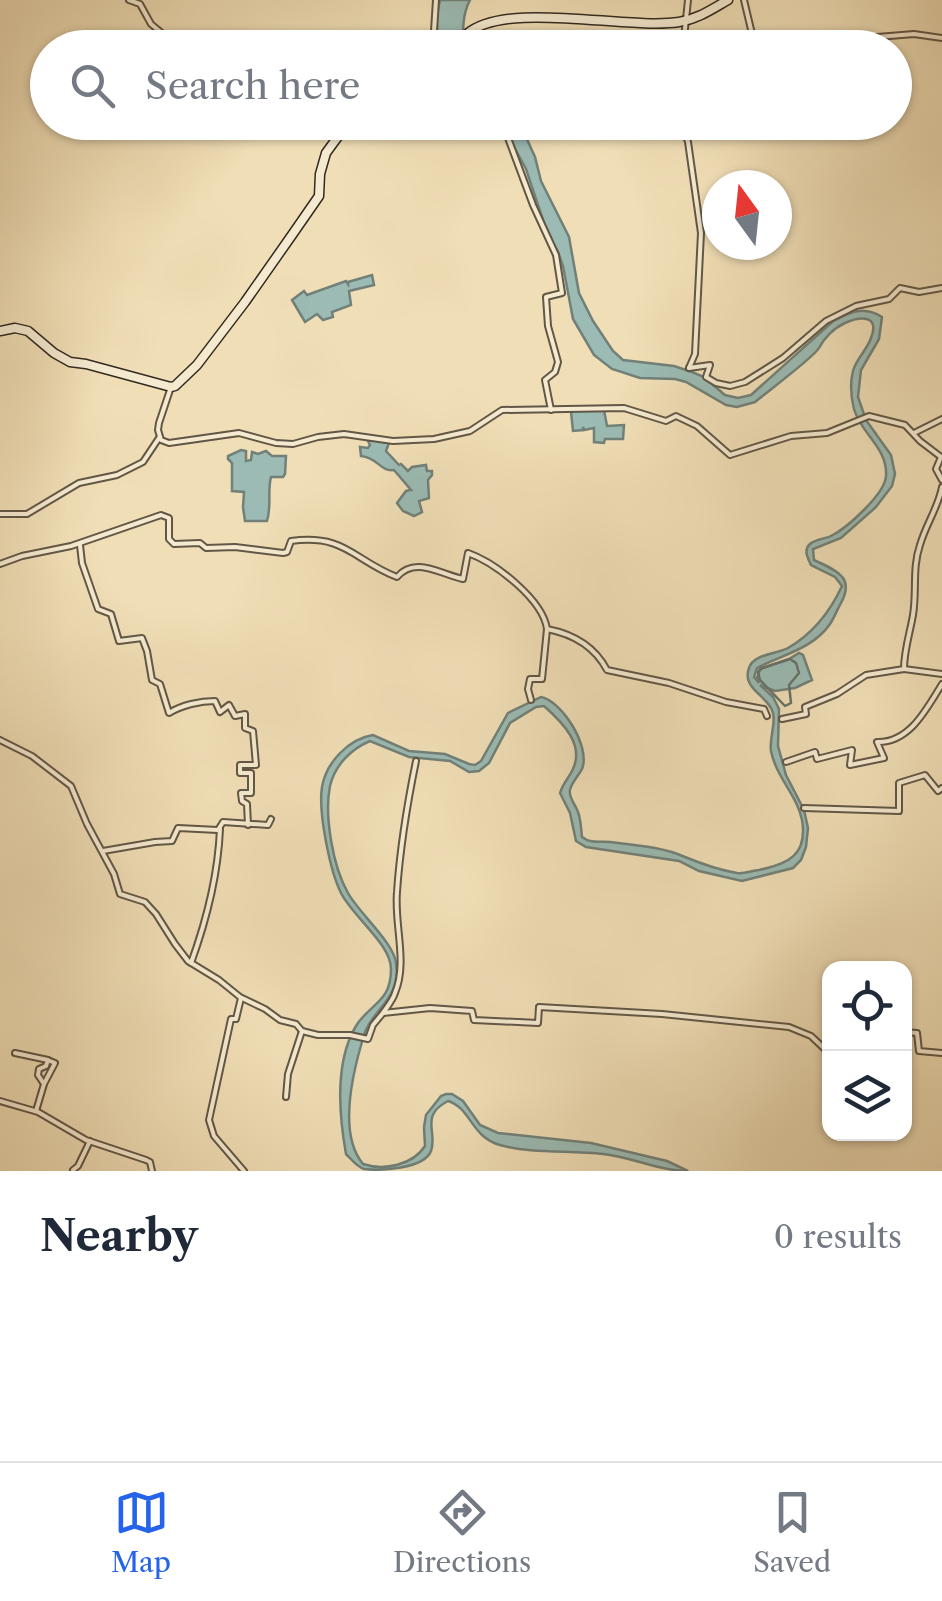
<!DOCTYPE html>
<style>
:root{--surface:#fff;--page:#f2f2f3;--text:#1f2937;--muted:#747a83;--line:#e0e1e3;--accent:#2563eb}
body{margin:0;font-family:"Libre Caslon Text",serif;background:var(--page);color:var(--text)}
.controls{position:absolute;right:30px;bottom:30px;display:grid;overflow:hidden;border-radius:20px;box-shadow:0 2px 8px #0004}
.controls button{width:90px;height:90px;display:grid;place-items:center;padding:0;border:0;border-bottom:2px solid var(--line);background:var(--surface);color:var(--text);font:50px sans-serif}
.compass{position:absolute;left:702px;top:170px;width:90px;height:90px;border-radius:50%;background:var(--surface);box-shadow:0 2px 8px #0004;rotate:345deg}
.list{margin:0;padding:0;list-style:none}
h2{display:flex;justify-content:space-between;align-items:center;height:130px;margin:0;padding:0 40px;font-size:42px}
h2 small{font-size:32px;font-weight:400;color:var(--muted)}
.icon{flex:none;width:55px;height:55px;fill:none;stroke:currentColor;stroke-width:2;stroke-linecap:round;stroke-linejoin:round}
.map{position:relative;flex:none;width:942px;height:1171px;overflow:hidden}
.search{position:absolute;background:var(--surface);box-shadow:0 2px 8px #0004;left:30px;right:30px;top:30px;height:110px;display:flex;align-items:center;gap:25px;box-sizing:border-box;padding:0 35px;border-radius:55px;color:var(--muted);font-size:38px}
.sheet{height:290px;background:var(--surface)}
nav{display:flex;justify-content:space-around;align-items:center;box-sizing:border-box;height:140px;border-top:2px solid var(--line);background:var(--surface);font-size:28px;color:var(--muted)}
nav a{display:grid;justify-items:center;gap:5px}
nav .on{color:var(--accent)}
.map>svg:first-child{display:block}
.water{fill:#9bbbb4;stroke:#718179;stroke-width:2.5}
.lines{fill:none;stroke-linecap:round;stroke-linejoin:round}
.shore{stroke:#66726a;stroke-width:2.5}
.street-casing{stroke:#625746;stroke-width:8}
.secondary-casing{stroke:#322a20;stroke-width:11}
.street{stroke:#f5ead0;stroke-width:4}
.secondary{stroke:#f5ead0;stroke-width:8}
</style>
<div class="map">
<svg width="942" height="1171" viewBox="0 0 942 1171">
<rect width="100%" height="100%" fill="#f0deb6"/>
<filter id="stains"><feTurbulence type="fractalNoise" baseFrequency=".002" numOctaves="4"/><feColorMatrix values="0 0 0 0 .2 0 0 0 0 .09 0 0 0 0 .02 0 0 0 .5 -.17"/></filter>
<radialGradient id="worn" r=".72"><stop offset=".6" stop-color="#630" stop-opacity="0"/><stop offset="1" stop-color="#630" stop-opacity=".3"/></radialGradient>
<g class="water">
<path d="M440 0H470C463 13 461 34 466 47H444C434 33 436 17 440 0Z"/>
<path d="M501 123H519L521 126 535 157 541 181 569 237 579 293 593 321 613 351 623 360 674 366 692 372 704 377 725 395 738 398 751 395 832 322C849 312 864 305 882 317L879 339 861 370 858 397 866 420 891 455 895 474 892 486 876 507 841 538 813 549 814 560C837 571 855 577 841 603 837 610 834 618 830 624 813 649 781 655 757 668L754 677 759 683 757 678 760 669 789 659 799 653 803 655 812 680 795 688 775 691 760 685 773 697 779 709 778 746 786 775 804 810 808 828 806 847 801 860 793 868 742 881 699 871 679 861 586 847 576 841 570 813 560 793C563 783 568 779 572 771 586 745 562 722 544 706L536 707 510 723 489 763 479 771 469 772 450 761 409 757 370 741C351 749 335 765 330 786 324 816 333 867 348 893 359 913 394 943 396 963 401 998 376 1006 365 1032 354 1067 337 1133 363 1164 384 1171 413 1165 425 1146L424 1127 426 1115 441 1096 446 1094H452L463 1101 480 1125 498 1133 591 1143 667 1161 688 1171C659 1171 632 1157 603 1154 570 1150 532 1154 500 1145 471 1137 471 1108 448 1101 419 1116 438 1132 431 1151 424 1169 380 1171 364 1169 357 1167 351 1159 346 1154 339 1115 335 1061 356 1026 370 1003 391 1003 391 969 391 944 353 917 341 893 330 871 318 812 322 787 326 763 348 739 373 735L409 751 445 754 469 764 475 765 481 761 508 713 541 697C562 701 591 747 582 769 579 775 571 783 570 790 568 797 576 805 578 812 581 820 581 829 582 837 591 844 599 841 610 842 635 845 663 847 685 857 702 864 719 870 737 873 744 874 751 871 759 870 788 864 808 855 802 820 797 795 776 777 771 751 769 738 776 725 773 713 769 696 741 689 749 668 753 654 777 654 788 648 814 633 830 612 842 586L835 577 811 565C808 558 803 550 810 544 815 539 825 539 831 536 847 528 885 494 886 476 888 448 861 434 854 409 851 397 850 383 853 371 856 359 867 350 871 338 880 315 861 316 845 323 834 328 824 338 819 348 814 357 767 392 755 402L737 407 726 405 686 382 675 379 640 378 612 369 594 355 573 319 563 266 558 252 548 235 526 169Z"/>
<polygon points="372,275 374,285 349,291 351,305 332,312 333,317 323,320 317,314 305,322 292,300 304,291 307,295 346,281 348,284 348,282"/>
<polygon points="581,410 604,410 607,426 624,425 623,439 605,439 604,443 594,442 594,428 584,430 583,427 583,430 573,431 571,412"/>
<path d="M370 439 389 443 386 451 399 465 401 464 408 471 412 467 426 465 427 471H432V475L428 480 429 498 419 501 422 512 414 516 403 511 397 503 406 491 411 490 394 470C380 472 379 458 361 456L360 447 368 448 370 445 368 441Z"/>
<path d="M241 450 246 451V461L251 460 252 452 258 454 266 451 272 456H286L285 474 283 477H271C267 493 272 504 267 521H245L243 507 244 492 232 491V463L228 459V456Z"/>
</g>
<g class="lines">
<polygon class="shore" points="790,659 796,663 799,673 789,685 791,703 785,706 760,680 758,672 762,668"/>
<g class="street-casing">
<g id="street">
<polyline points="129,0 140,4 151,24 163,34"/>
<polyline points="436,0 434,31 439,48"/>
<polyline points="744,0 753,38 785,40 792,44 914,34 942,38"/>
<polyline points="683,48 688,0"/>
<polyline points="499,122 508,138 533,205 556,255 562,293 546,297 548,326 558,362 555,372 545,380 551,410"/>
<polyline points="681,122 688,142 701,233 695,354 689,368"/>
<polyline points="689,368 710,365 706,377 716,383 730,386 745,382 783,358 826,321 856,306 889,299 900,288 919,292 942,288"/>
<polyline points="171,387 159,423 158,430 161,440 169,443 239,433 276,443 293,444 318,437 344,434 393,441 434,439 470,431 502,410 624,408 666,421 676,416 697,426 730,455 791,436 827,433 869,416 905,425 920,441 941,457 936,469 942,480"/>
<polyline points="914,433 942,419"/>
<path d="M942 487C938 508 926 524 920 545 912 568 917 591 913 615 910 633 904 650 904 669L942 674"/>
<polyline points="0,514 27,514 79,483 117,475 143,462 159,438"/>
<path d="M80 545 82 563 98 609 111 614 119 641 142 638 147 651 152 680 160 684 169 713C182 705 200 701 215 701L220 712 229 705 235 716 245 714V728L253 731 256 765H240V773H251V793H241L242 801 247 804 248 825"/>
<path d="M0 564 22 556 71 546 161 515 169 518V539L174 544 200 543 206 548 235 547 283 553 287 552 291 541C346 534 353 560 397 577 415 556 440 574 463 579L468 553C496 563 543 600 547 629 573 634 595 647 607 670L669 683 726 702 764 709 767 716"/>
<polyline points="531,700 528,689 530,679 542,679 547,629"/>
<polyline points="782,719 806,714 805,707 837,694 866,675 904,669"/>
<polyline points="0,740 32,756 71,786 87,824 114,874 120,894 145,902 156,914 175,944 188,961 219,980 240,997 265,1009 280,1020 296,1024 302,1031 318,1035 350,1035 368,1039 373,1025 383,1013 430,1008 472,1011 474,1020 538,1023 539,1007 662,1014 789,1027 811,1036 830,1054"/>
<path d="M786 762 815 752 817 759 852 750 850 765 884 758 877 742C910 743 927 708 942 684"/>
<polyline points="804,808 899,811 899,783 925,775 938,791 942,788"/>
<polyline points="103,851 155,842 172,841 178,828 218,830 223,822 268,825 271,819"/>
<path d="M191 963C207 919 218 876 220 829"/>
<polyline points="241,998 236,1019 231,1019 209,1120 214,1136 244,1171"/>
<path d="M383 1013C387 1007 393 1000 395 993 408 962 394 925 397 892 400 848 407 805 416 761"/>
<polyline points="904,1032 917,1033 919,1051 942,1053"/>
<polyline points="15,1053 48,1060 46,1066 39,1069 38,1075 44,1084 36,1111"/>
<polyline points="44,1084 55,1063 50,1061"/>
<polyline points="286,1097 288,1074 302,1031"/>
<polyline points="0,1101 38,1112 86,1140 146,1160 150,1162 152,1171"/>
<polyline points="73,1170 78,1166 90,1141"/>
</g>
</g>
<g class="secondary-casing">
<g id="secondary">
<path d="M471 48 467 34C506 0 626 30 679 22 698 19 712 9 728 0"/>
<polyline points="0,331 15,328 28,331 54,353 70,362 86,364 171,387 175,386 197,365 245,302 292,235 319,196 320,174 326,153 345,127 358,122"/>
</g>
</g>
<use href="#street" class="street"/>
<use href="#secondary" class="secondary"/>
</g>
<rect width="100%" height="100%" filter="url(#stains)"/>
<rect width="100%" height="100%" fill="url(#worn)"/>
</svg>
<div class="controls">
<button><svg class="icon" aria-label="locate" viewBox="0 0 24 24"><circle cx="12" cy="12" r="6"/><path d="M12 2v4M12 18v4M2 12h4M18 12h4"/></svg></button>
<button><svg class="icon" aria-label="layers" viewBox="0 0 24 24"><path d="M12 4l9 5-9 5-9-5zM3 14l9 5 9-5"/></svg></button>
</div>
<svg class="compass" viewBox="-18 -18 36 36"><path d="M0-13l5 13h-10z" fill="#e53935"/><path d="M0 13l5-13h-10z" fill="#747a83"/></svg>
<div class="search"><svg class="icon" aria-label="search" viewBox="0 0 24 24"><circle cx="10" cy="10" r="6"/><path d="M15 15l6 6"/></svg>Search here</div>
</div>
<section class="sheet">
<h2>Nearby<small>0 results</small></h2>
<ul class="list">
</ul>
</section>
<nav>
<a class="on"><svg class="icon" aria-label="map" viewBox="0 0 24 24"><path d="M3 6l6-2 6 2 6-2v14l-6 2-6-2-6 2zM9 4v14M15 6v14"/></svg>Map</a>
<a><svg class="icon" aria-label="directions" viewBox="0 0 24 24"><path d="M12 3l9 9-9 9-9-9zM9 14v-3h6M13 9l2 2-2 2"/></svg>Directions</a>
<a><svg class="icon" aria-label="saved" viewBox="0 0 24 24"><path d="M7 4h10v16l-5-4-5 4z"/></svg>Saved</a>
</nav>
